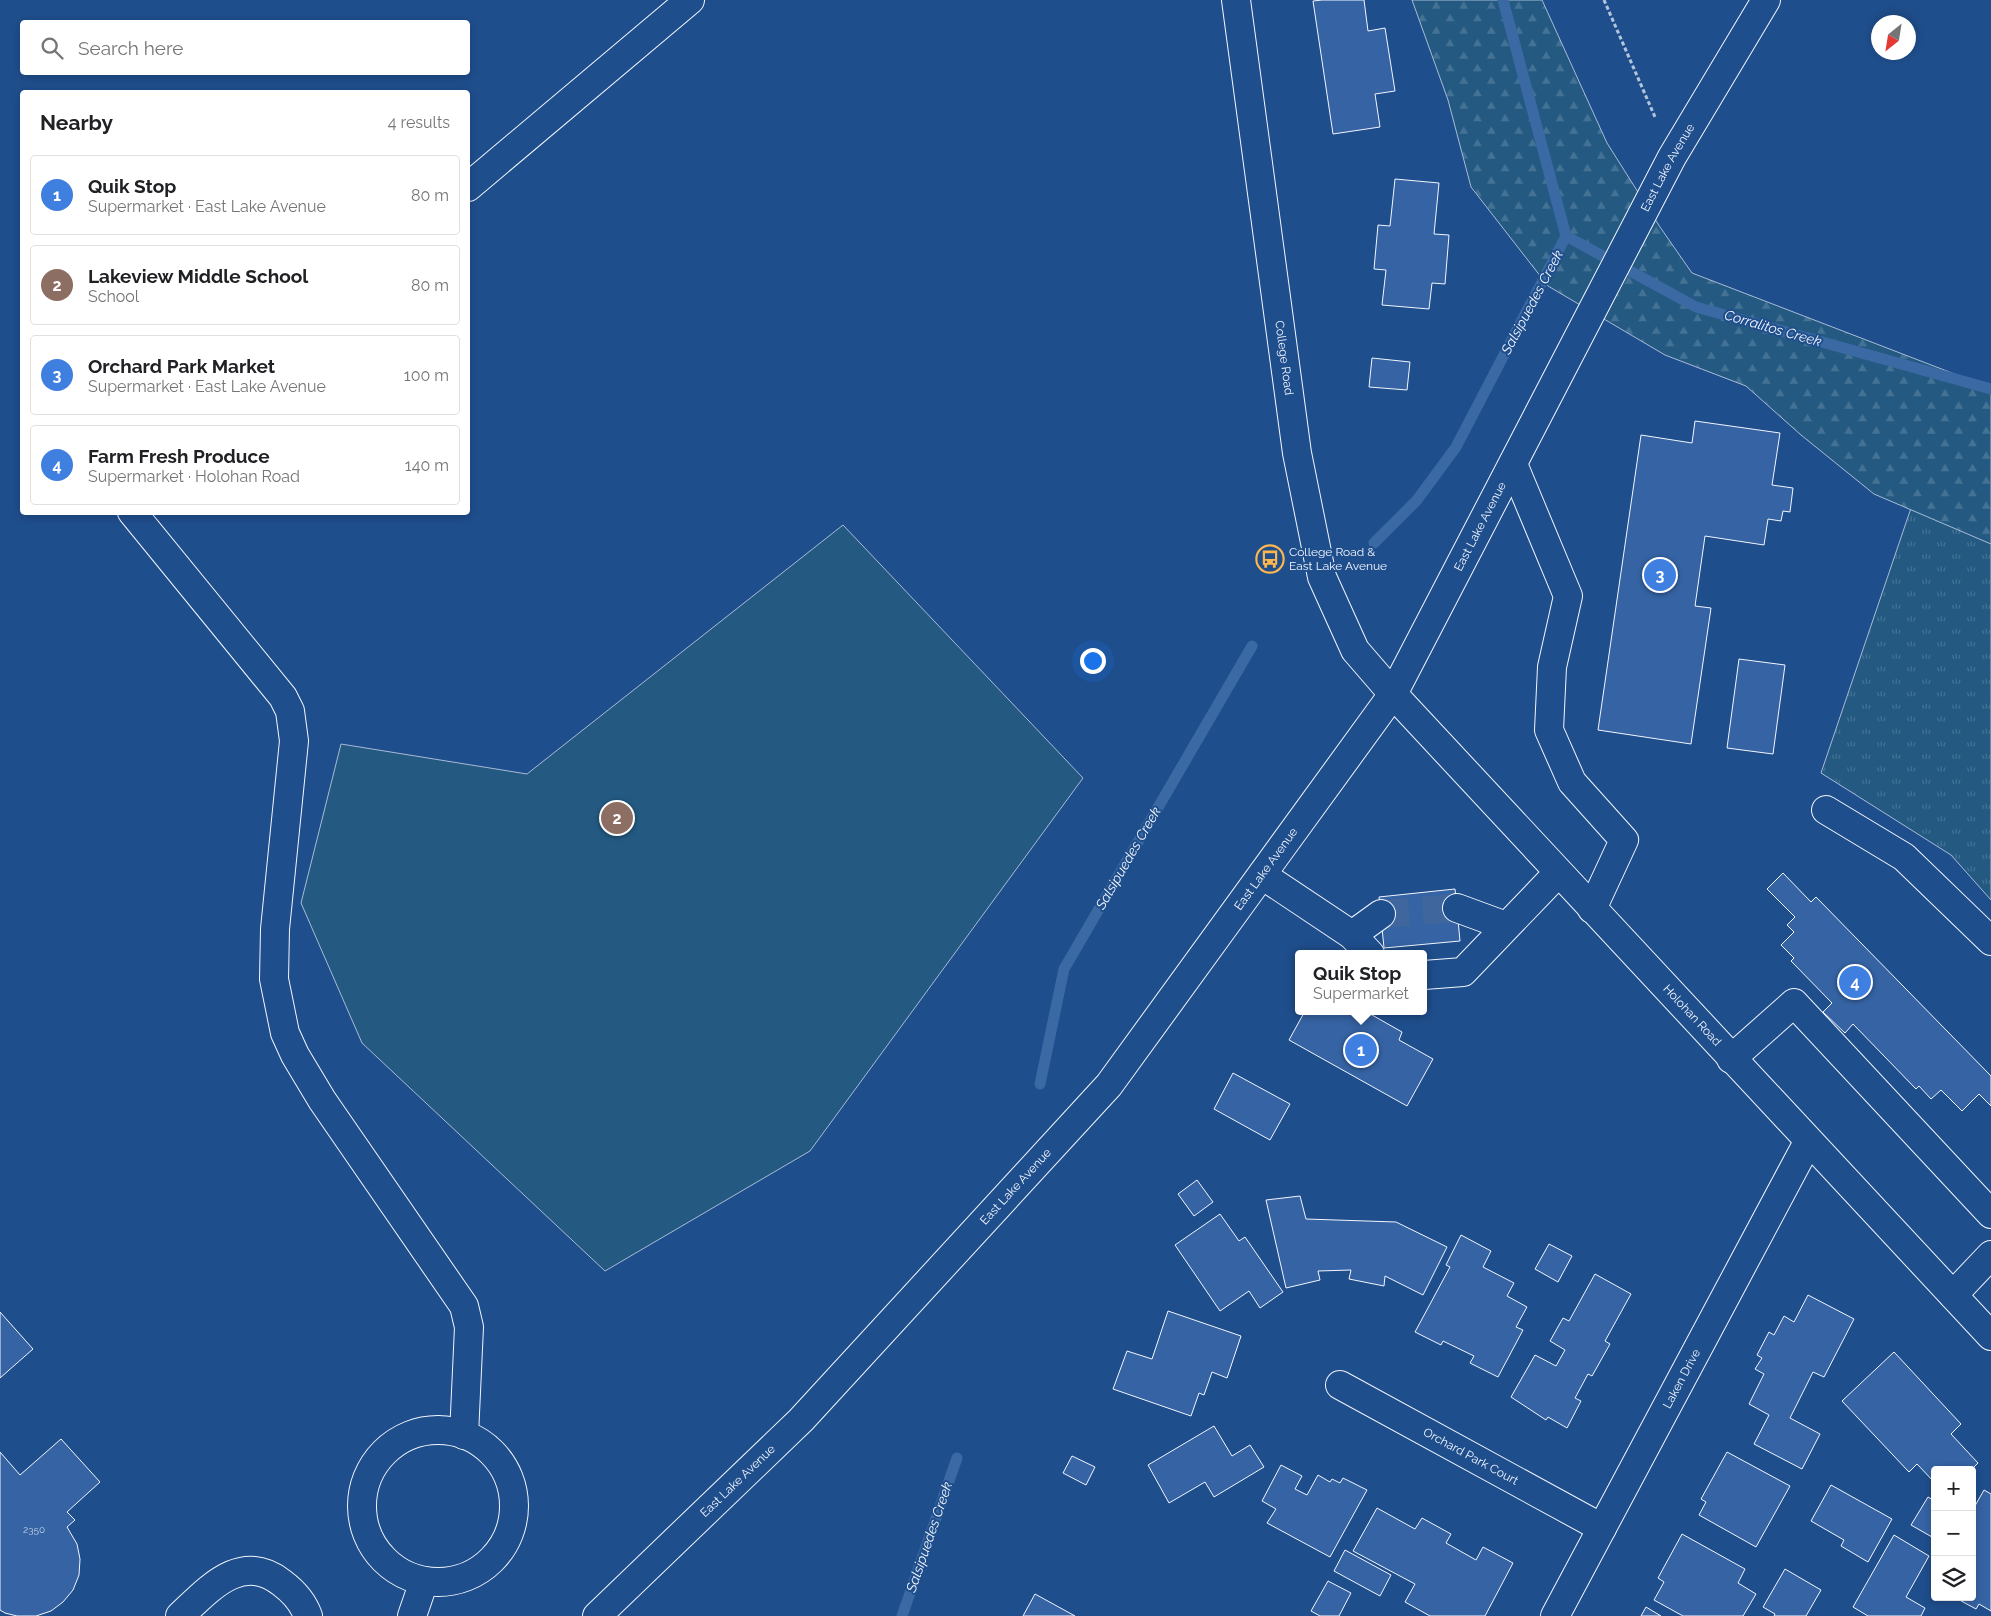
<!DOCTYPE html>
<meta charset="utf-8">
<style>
:root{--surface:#fff;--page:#f2f2f2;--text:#202124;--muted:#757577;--line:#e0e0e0;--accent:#db2777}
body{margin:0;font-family:Raleway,sans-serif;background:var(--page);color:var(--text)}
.controls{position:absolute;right:15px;bottom:15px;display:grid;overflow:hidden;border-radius:5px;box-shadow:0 2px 8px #0003}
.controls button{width:45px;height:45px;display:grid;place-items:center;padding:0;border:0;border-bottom:1px solid var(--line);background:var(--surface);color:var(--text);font:25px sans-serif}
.compass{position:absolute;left:1871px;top:15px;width:45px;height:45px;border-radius:50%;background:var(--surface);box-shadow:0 2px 8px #0003;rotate:210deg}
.you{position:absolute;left:1092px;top:660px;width:18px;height:18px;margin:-12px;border:4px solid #fff;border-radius:50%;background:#1a73e8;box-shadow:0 0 0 8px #1a73e833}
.badge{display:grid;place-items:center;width:32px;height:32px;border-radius:50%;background:var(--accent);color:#fff;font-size:16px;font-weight:700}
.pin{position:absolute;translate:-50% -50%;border:2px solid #fff;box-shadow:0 1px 5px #0006}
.popup{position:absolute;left:1295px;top:950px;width:132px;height:65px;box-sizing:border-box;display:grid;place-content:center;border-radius:5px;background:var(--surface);filter:drop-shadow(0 1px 4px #0005);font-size:16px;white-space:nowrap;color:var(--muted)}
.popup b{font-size:19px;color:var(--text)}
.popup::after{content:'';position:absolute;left:50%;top:100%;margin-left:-10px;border:10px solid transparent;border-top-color:var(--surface)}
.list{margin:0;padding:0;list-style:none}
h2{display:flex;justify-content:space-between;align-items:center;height:65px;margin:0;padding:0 20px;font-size:21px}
h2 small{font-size:16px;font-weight:400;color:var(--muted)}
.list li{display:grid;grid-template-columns:32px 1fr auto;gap:15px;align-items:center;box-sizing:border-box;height:80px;margin:0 10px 10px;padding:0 10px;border:1px solid var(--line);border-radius:5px}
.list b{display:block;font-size:19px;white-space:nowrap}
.list p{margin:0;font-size:16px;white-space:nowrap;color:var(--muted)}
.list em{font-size:16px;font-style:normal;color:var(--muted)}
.icon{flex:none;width:28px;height:28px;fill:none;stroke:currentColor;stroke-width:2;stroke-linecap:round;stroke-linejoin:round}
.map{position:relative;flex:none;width:1991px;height:1616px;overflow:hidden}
.search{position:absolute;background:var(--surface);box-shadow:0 2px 8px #0003;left:20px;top:20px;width:450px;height:55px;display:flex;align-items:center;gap:12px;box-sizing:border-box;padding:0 18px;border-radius:5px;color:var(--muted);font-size:19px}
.panel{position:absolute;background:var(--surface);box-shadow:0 2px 8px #0003;left:20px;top:90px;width:450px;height:425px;border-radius:5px}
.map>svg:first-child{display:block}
.grass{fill:url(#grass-tufts);stroke:#a8bbd7}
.forest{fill:url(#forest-firs);stroke:#a8bbd7}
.pitch{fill:#245a82;stroke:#a8bbd7}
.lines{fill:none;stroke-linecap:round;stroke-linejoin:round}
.stream{stroke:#3b69a3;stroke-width:11}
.building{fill:#3563a3;stroke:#f2f6ff}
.minor-tunnel{stroke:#3f679d;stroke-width:28;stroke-dasharray:28 14;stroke-linecap:butt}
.minor-casing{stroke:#f2f6ff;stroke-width:30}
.major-casing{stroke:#f2f6ff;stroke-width:30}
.path{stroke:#b3c4dc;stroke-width:3;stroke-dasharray:4 2.5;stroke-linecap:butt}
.minor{stroke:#1f4e8c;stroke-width:28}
.major{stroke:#1f4e8c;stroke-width:28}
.labels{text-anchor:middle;stroke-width:4;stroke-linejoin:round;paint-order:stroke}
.number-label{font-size:10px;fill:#c3d1e8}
.street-label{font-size:12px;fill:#f2f6ff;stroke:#1f4e8c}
.poi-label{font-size:12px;fill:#f2f6ff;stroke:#1f4e8c;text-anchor:start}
.water-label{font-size:14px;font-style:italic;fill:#f2f6ff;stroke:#1f4e8c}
</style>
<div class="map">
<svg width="1991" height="1616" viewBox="0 0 1991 1616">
<defs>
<pattern id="grass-tufts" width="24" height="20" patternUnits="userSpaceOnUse" patternTransform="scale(1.25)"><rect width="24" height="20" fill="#245a82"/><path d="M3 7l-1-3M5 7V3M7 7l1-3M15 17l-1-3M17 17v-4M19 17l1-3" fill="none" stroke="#447295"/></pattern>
<pattern id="forest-firs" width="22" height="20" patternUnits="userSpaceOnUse" patternTransform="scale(1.25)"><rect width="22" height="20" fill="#245a82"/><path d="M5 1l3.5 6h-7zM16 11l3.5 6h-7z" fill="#447295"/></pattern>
</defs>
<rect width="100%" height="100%" fill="#1f4e8c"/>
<polygon class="grass" points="1911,508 1991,542 1991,900 1951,855 1821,773"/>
<polygon class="forest" points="1412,0 1542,0 1607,143 1660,227 1692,273 1991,388 1991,544 1874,494 1801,435 1746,386 1665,355 1548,286 1471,187 1448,100"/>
<polygon class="pitch" points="843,525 1083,778 810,1151 605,1271 362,1043 301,903 341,744 527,774"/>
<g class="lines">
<g class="stream">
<polyline points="1566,236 1696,307 1991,389"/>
<polyline points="1374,543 1417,500 1456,447 1566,236 1503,0"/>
<polyline points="1040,1084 1064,969 1252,646"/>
<polyline points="902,1616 957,1458"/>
</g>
</g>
<g class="building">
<polygon points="1322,0 1364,0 1368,31 1385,28 1395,91 1375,94 1380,127 1333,134 1313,1"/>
<polygon points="1395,179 1439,183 1434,234 1449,235 1445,284 1432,283 1429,309 1382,305 1386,270 1374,269 1378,225 1390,226"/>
<polygon points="1372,358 1410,362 1407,390 1369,387"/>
<polygon points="1695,421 1780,433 1772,485 1793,488 1790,512 1783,511 1781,521 1768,519 1764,545 1705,536 1695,606 1711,608 1691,744 1598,730 1641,435 1692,443"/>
<polygon points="1739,659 1785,665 1773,754 1727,748"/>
<polygon points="1783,873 1811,902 1816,897 1991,1076 1991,1106 1979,1094 1962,1111 1941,1090 1931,1099 1919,1086 1916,1089 1853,1024 1845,1033 1823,1012 1832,1003 1791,961 1794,958 1781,945 1794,932 1787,925 1795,917 1767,889"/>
<polygon points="1455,889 1460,941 1384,948 1379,897"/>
<polygon points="1305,1011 1365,1011 1402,1032 1399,1040 1433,1059 1407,1106 1289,1040"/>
<polygon points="1233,1073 1290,1104 1270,1140 1214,1109"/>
<polygon points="1197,1180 1213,1202 1194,1216 1178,1194"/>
<polygon points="1300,1196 1306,1219 1396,1222 1447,1247 1423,1295 1385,1276 1384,1286 1349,1279 1351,1270 1318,1271 1320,1280 1286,1288 1266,1200"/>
<polygon points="1220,1214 1239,1241 1245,1237 1283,1292 1260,1308 1249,1291 1220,1311 1175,1245"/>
<polygon points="1461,1235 1491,1251 1483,1267 1514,1283 1507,1296 1527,1307 1516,1327 1523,1330 1498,1377 1470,1363 1474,1356 1443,1341 1441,1345 1415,1332 1450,1267 1446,1265"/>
<polygon points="1549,1244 1572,1256 1558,1282 1535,1269"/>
<polygon points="1595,1274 1631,1294 1605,1341 1610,1344 1592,1376 1588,1374 1575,1398 1581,1401 1567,1428 1548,1417 1546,1420 1511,1397 1535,1355 1556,1366 1565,1350 1550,1341 1563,1318 1569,1321"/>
<polygon points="1808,1295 1854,1319 1824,1377 1813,1372 1790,1418 1820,1434 1802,1469 1754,1444 1769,1415 1749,1404 1764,1374 1755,1369 1762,1358 1757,1355 1769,1332 1774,1335 1784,1316 1794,1322"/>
<polygon points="1168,1311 1241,1336 1227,1378 1212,1372 1204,1395 1199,1393 1191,1416 1113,1389 1127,1351 1152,1359"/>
<polygon points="0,1312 33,1349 0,1378"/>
<polygon points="1894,1352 1961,1424 1951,1434 1978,1463 1971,1470 1935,1470 1935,1483 1917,1464 1909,1472 1842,1401"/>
<polygon points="1214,1426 1232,1456 1250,1445 1264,1467 1214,1497 1205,1482 1169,1503 1148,1465"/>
<polygon points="61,1439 100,1482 67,1512 75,1520 67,1527 77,1544 80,1559 79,1575 73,1590 63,1602 51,1611 36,1616 17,1616 5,1613 0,1610 0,1452 20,1475"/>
<polygon points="1727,1452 1790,1486 1756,1547 1699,1515 1706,1502 1701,1499"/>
<polygon points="1072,1456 1095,1467 1086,1485 1063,1473"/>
<polygon points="1281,1465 1302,1476 1295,1489 1307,1495 1318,1475 1330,1482 1332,1479 1340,1483 1343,1478 1367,1490 1330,1557 1267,1523 1276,1509 1262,1501"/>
<polygon points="1831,1485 1892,1519 1868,1562 1841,1546 1844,1540 1811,1521"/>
<polygon points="1984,1490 1991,1494 1991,1611 1979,1604 1976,1609 1954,1597 1972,1597 1972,1550 1975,1546 1972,1544 1972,1511"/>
<polygon points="1928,1497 1935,1501 1935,1533 1932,1537 1911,1525"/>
<polygon points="1377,1508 1415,1529 1422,1518 1451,1534 1446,1543 1476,1560 1483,1547 1513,1563 1485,1616 1430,1616 1405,1602 1415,1584 1353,1551"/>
<polygon points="1682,1534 1745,1569 1738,1583 1756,1594 1743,1616 1683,1616 1654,1600 1664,1582 1658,1578"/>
<polygon points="1894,1535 1929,1556 1906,1597 1925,1608 1921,1616 1868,1616 1853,1607"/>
<polygon points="1345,1550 1391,1575 1380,1596 1334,1571"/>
<polygon points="1785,1569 1821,1590 1806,1616 1774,1616 1775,1614 1763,1607"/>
<polygon points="1328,1581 1351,1593 1339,1616 1320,1616 1311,1611"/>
<polygon points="1035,1594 1075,1616 1023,1616"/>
<polygon points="1646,1607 1661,1616 1641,1616"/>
</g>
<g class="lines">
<polyline class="minor-tunnel" points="1381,914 1457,908"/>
<g class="minor-casing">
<g id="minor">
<path id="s1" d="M1236 0 1297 453 1322 577 1355 650 1393 694"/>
<polyline points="468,187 690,0"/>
<polyline points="1513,464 1568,596 1552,667 1549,730 1572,782 1624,840 1592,909"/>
<polyline points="132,512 283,697 290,711 294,741 275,929 274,979 285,1033 295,1055 322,1100 464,1306 469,1327 464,1435"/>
<polyline points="1826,810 1904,857 1991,941"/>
<polyline points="1262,875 1352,935 1370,954"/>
<polyline points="1457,908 1506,926"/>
<polyline points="1352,935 1381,914"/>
<polyline points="1424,975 1463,972 1558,873"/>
<polyline points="1731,1059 1794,1003 1991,1214"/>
<polyline points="1953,1295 1991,1255"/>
<path id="s2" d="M1340 1385 1602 1528"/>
<circle cx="438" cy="1506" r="76"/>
<path d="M180 1616C209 1589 241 1551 282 1583 294 1592 303 1602 308 1616"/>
<polyline points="412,1616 424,1581"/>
<path id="s3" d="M1555 1616 1808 1142"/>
</g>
</g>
<g class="major-casing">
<g id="major">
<path id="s4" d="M1393 694 1991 1336"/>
<path id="s5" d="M597 1616 801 1420 1109 1085 1393 694 1672 157 1766 0"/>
</g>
</g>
<polyline class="path" points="1604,0 1655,117"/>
<use href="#minor" class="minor"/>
<use href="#major" class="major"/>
</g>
<defs>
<g id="bus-ring" transform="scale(1.4375)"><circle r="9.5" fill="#1f4e8c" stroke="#ffb74d" stroke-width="1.5"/><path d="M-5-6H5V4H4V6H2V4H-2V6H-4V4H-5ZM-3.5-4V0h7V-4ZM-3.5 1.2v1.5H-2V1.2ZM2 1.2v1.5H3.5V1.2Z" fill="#ffb74d"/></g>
</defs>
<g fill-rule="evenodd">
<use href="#bus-ring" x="1270" y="559"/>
</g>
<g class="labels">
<g class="number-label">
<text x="34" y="1533">2350</text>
</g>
<g class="street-label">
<text dy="4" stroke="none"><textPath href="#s5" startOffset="1815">East Lake Avenue</textPath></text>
<text dy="4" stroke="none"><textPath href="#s1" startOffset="361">College Road</textPath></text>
<text dy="4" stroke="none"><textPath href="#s5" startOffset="1410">East Lake Avenue</textPath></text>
<text dy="4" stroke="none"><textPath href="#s5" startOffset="1005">East Lake Avenue</textPath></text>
<text dy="4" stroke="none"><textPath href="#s4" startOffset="439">Holohan Road</textPath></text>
<text dy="4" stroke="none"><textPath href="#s5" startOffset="600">East Lake Avenue</textPath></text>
<text dy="4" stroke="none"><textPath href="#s3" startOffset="269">Laken Drive</textPath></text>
<text dy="4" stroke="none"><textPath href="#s2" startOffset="149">Orchard Park Court</textPath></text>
<text dy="4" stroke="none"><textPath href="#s5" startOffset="195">East Lake Avenue</textPath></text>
</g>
<g class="poi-label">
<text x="1289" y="556">College Road &amp;<tspan x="1289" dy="14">East Lake Avenue</tspan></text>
</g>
<g class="water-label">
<text transform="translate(1532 302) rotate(-62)" y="5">Salsipuedes Creek</text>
<text transform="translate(1773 328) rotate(16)" y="5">Corralitos Creek</text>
<text transform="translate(1128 858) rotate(-60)" y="5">Salsipuedes Creek</text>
<text transform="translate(929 1537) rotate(-71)" y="5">Salsipuedes Creek</text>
</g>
</g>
</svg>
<div class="controls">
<button>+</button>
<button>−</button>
<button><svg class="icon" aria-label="layers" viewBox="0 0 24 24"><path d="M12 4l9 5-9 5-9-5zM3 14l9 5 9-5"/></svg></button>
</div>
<svg class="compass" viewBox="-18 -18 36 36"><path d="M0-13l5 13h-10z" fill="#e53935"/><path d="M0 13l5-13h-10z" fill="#757577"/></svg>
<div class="you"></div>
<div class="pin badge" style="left:1361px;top:1050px;background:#3f7fe0">1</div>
<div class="popup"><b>Quik Stop</b>Supermarket</div>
<div class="pin badge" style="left:617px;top:818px;background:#8d6e63">2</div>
<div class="pin badge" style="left:1660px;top:575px;background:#3f7fe0">3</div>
<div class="pin badge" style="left:1855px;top:982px;background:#3f7fe0">4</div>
<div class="search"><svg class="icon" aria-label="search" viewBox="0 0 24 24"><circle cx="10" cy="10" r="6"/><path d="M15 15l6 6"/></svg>Search here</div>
<section class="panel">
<h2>Nearby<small>4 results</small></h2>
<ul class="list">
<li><span class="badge" style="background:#3f7fe0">1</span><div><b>Quik Stop</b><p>Supermarket · East Lake Avenue</p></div><em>80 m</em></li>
<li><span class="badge" style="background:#8d6e63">2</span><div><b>Lakeview Middle School</b><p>School</p></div><em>80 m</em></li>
<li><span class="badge" style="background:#3f7fe0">3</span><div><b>Orchard Park Market</b><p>Supermarket · East Lake Avenue</p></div><em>100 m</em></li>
<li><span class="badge" style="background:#3f7fe0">4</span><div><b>Farm Fresh Produce</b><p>Supermarket · Holohan Road</p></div><em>140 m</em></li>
</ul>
</section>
</div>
